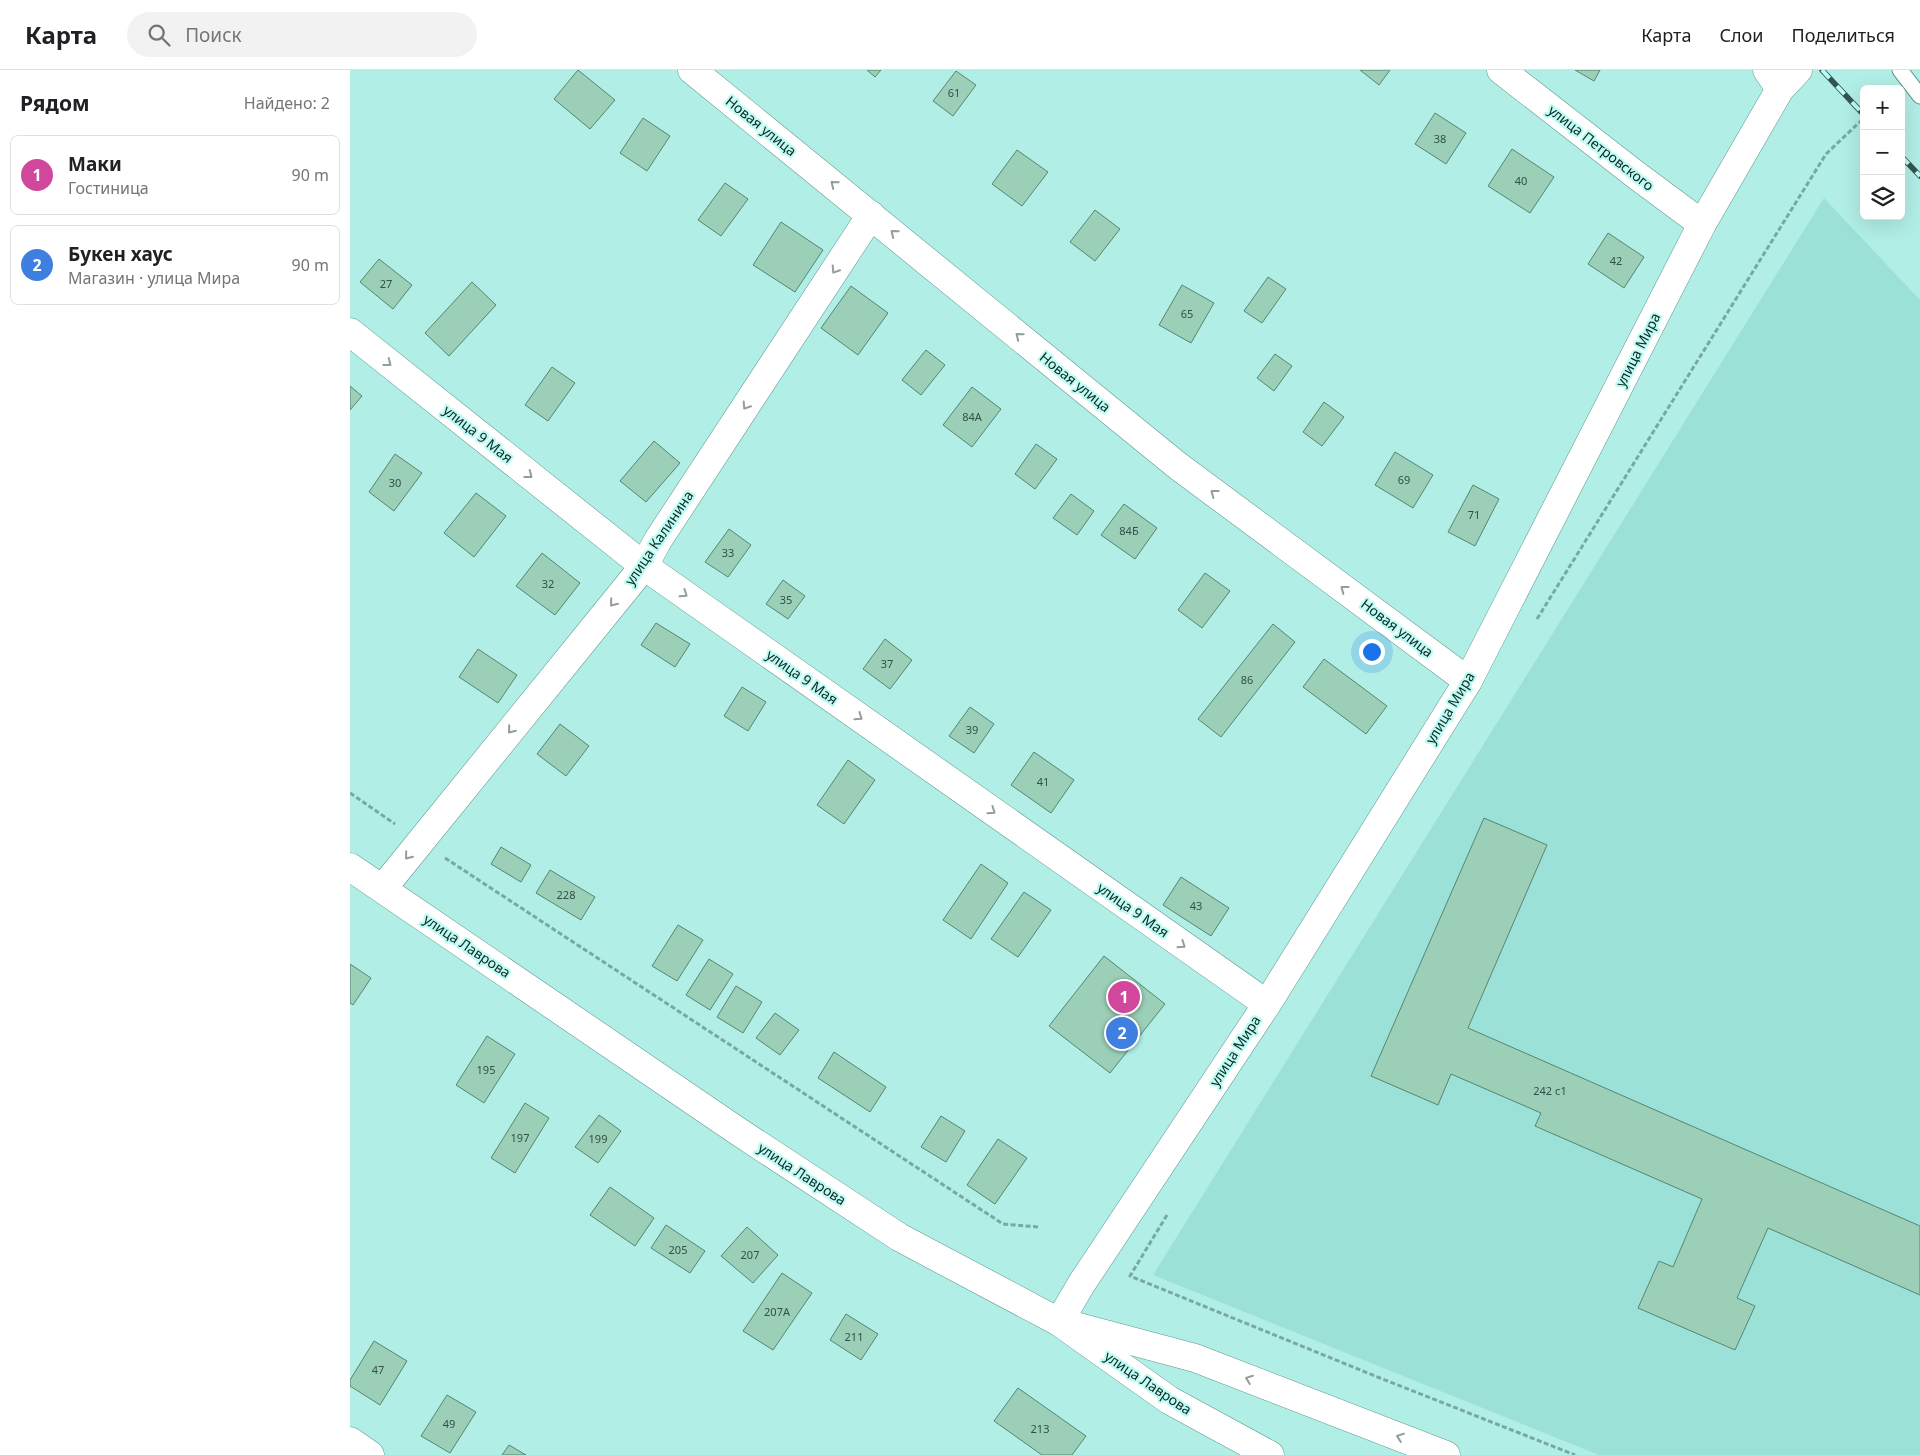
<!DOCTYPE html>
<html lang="ru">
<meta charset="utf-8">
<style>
:root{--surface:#fff;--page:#f2f2f2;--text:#202124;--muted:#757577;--line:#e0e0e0;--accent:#0b8043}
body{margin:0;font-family:"Noto Sans",sans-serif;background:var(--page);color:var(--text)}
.controls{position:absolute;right:15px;top:15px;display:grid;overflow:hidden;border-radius:8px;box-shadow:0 5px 20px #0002}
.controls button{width:45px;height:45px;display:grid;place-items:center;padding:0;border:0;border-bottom:1px solid var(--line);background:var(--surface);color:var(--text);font:25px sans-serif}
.you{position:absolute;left:1021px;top:581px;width:18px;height:18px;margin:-12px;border:4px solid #fff;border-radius:50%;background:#1a73e8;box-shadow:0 0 0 8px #1a73e833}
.badge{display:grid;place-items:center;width:32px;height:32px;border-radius:50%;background:var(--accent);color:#fff;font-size:16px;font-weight:700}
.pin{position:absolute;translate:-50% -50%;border:2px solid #fff;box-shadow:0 1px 5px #0006}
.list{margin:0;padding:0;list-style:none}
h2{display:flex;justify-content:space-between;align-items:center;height:65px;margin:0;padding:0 20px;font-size:21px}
h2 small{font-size:16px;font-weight:400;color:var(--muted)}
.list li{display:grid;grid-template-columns:32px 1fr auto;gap:15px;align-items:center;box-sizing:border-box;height:80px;margin:0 10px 10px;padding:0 10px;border:1px solid var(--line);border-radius:8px}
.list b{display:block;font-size:19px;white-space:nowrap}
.list p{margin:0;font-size:16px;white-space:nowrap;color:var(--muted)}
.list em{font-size:16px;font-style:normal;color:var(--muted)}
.icon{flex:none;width:28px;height:28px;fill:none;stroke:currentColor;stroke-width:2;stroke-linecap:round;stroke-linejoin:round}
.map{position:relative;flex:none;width:1570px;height:1385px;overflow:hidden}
header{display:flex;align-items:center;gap:30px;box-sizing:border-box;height:70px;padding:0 25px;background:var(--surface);border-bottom:1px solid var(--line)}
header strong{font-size:24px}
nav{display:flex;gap:28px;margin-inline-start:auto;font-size:18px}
.search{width:350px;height:45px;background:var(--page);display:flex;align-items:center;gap:12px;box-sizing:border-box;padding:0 18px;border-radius:28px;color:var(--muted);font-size:19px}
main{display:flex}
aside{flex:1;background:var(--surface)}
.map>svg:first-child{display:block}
.built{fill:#9be1d8}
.building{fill:#9bcfb8;stroke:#558672}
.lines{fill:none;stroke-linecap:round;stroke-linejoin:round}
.lane-casing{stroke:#5e9992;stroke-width:17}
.street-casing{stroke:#5e9992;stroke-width:29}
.secondary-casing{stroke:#5e9992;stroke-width:29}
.path{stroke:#78a8a2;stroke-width:3;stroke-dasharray:5 2.5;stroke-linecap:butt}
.lane{stroke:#fff;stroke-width:15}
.street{stroke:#fff;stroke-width:28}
.secondary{stroke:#fff;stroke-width:28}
.rail-casing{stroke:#335551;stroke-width:5.5}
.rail{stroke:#befcf3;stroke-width:4;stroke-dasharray:11;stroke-linecap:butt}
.oneway{stroke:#939e9c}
.labels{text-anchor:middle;stroke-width:4.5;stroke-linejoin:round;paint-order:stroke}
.number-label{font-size:11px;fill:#315149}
.street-label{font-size:14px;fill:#0e2724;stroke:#befcf3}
</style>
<header>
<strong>Карта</strong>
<div class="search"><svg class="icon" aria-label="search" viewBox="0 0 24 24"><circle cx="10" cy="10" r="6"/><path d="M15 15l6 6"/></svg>Поиск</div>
<nav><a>Карта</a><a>Слои</a><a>Поделиться</a></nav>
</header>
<main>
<aside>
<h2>Рядом<small>Найдено: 2</small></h2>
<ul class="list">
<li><span class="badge" style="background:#d1479c">1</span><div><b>Маки</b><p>Гостиница</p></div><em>90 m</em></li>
<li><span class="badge" style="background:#3f7fe0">2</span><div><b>Букен хаус</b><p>Магазин · улица Мира</p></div><em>90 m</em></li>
</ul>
</aside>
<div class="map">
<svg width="1570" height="1385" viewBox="0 0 1570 1385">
<rect width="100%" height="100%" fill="#b1eee6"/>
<polygon class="built" points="1474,128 1570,230 1570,1385 1249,1385 803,1205"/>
<g class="building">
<polygon points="228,0 265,30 240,59 204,29"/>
<polygon points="517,0 531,0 525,7"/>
<polygon points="1010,0 1040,0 1029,15"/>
<polygon points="1225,0 1250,0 1244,11"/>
<polygon points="606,1 626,15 603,46 583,31"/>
<polygon points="1085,43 1116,63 1096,94 1065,74"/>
<polygon points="293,48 320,66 297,101 270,83"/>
<polygon points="1162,79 1204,107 1180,143 1138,116"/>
<polygon points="667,80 698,102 672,136 642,114"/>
<polygon points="375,113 398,129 371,166 348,150"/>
<polygon points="745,140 770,159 745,191 720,172"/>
<polygon points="431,152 473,180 445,222 403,195"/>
<polygon points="1258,163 1294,187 1274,218 1238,194"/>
<polygon points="29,189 62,215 43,239 10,212"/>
<polygon points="918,207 936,219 912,253 894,241"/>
<polygon points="122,212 146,235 99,286 75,263"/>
<polygon points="832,215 864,233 841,273 809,255"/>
<polygon points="501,216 538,243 508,285 471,258"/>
<polygon points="576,280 595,295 571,325 552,310"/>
<polygon points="925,284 942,296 924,321 907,308"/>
<polygon points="202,297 225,313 198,351 175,335"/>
<polygon points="0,316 12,326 0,340"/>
<polygon points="622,317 651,339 622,377 593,355"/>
<polygon points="974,332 994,347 972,376 953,362"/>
<polygon points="304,371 330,393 296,432 270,411"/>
<polygon points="686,374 707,389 685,419 665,404"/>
<polygon points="1045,382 1083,405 1063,438 1025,415"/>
<polygon points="45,384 72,403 44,441 19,422"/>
<polygon points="1123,415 1149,429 1125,476 1098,462"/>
<polygon points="126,423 156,446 124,487 94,463"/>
<polygon points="721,424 744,441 727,465 703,448"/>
<polygon points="774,434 807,458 785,489 751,465"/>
<polygon points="379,459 401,475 378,507 355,492"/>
<polygon points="192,483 230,513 205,545 166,516"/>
<polygon points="855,503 880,521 852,558 828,540"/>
<polygon points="433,510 455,526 438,549 416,534"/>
<polygon points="306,553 340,574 325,597 291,575"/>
<polygon points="923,554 945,572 871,667 848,649"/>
<polygon points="535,569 562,590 540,619 513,599"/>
<polygon points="128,579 167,605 148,633 109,607"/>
<polygon points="974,589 1037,636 1016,664 953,617"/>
<polygon points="392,617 416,632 398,661 374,646"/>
<polygon points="620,637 644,654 624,683 599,666"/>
<polygon points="210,654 239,676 216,706 187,684"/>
<polygon points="684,682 724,710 701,743 661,715"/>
<polygon points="498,690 525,710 494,754 467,735"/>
<polygon points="1134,748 1197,775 1118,958 1570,1156 1570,1225 1418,1158 1387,1228 1405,1236 1385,1280 1288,1238 1309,1191 1323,1197 1352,1129 1185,1056 1191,1043 1101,1004 1088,1035 1021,1006"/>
<polygon points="151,777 181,795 171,812 141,794"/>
<polygon points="631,794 658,813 621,869 593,850"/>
<polygon points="200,800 245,827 231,850 186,823"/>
<polygon points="831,807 879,838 861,866 813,835"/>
<polygon points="674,822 701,840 668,887 641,869"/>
<polygon points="328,855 353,870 327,911 302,896"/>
<polygon points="754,886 815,934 760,1003 699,956"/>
<polygon points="359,889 383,904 360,940 336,925"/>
<polygon points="0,894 21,908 3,935 0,933"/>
<polygon points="386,916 412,932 393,963 367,947"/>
<polygon points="425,943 449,960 430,985 406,968"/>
<polygon points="137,966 165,984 134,1033 106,1015"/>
<polygon points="484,982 536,1017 520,1042 468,1008"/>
<polygon points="175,1033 199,1048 165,1103 141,1088"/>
<polygon points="249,1045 271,1061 248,1093 225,1077"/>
<polygon points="591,1046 615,1061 596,1092 571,1077"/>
<polygon points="648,1069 677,1088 645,1134 617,1115"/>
<polygon points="260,1117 304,1148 285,1176 240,1145"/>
<polygon points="316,1155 355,1181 340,1203 301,1178"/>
<polygon points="397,1157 428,1185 403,1213 371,1186"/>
<polygon points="432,1203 462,1223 423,1280 393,1261"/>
<polygon points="496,1244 528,1264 511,1290 480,1270"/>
<polygon points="24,1271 57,1291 30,1335 0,1316 0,1310"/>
<polygon points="668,1318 736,1366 722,1385 692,1385 644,1351"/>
<polygon points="97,1325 126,1342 100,1383 71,1366"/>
<polygon points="159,1375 176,1385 152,1385"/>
</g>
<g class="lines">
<g class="lane-casing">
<polyline id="lane" points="1550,0 1570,26"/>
</g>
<g class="street-casing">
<g id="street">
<polyline points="342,0 828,396 1118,611"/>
<polyline points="1151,0 1286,105 1352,154"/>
<polyline points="1417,0 1430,19"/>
<polyline points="0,262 294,496 917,934"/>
<polyline points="33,818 294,496 308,470 521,145"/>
<polyline points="0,1371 20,1385"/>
</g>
</g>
<g class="secondary-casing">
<g id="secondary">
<polyline points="0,797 389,1062 549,1167 709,1252 819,1330 920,1385"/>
<polyline points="709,1252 732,1213 917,934 1118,611 1352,154 1430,19 1448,0"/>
<polyline points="725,1256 845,1288 1096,1385"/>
</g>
</g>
<g class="path">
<polyline points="1187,549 1476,84 1514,48"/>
<polyline points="0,723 45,754"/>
<polyline points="95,788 653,1154 689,1157"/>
<polyline points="817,1145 780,1206 1030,1308 1225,1385"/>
</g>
<use href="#lane" class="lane"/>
<use href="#street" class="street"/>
<use href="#secondary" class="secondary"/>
<g class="rail-casing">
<g id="rail">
<polyline points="1472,0 1514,45"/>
<polyline points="1551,86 1570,106"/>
</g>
</g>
<use href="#rail" class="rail"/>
</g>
<defs><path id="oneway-chevron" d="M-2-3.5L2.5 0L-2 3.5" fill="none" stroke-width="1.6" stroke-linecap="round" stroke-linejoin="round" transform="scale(1.25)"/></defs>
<g class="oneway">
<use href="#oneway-chevron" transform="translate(484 114) rotate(-141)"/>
<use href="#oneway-chevron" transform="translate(544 163) rotate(-141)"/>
<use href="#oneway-chevron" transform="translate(485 200) rotate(123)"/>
<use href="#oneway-chevron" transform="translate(669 266) rotate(-141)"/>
<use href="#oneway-chevron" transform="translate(38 293) rotate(38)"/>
<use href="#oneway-chevron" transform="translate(396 336) rotate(123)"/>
<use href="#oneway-chevron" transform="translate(179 405) rotate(38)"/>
<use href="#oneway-chevron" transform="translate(864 423) rotate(-143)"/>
<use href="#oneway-chevron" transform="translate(994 519) rotate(-143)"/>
<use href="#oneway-chevron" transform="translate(334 524) rotate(35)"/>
<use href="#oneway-chevron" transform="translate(263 533) rotate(129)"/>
<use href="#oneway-chevron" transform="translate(509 647) rotate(35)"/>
<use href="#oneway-chevron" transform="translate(161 660) rotate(129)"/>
<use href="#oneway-chevron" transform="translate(642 741) rotate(35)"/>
<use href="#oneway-chevron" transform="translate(58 786) rotate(129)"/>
<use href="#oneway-chevron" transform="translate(832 875) rotate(35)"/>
<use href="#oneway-chevron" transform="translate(899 1309) rotate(-159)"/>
<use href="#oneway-chevron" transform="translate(1050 1367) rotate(-159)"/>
</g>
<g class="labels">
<g class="number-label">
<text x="604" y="27">61</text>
<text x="1090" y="73">38</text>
<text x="1171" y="115">40</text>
<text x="1266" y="195">42</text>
<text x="36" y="218">27</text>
<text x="837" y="248">65</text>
<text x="622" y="351">84А</text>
<text x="1054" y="414">69</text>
<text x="45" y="417">30</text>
<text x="1124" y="449">71</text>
<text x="779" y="465">84Б</text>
<text x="378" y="487">33</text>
<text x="198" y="518">32</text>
<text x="436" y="534">35</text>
<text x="537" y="598">37</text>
<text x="897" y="614">86</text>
<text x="622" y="664">39</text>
<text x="693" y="716">41</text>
<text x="216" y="829">228</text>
<text x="846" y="840">43</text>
<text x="136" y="1004">195</text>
<text x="1200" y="1025">242 с1</text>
<text x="170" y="1072">197</text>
<text x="248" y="1073">199</text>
<text x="328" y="1184">205</text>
<text x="400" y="1189">207</text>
<text x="427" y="1246">207А</text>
<text x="504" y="1271">211</text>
<text x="28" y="1304">47</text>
<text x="99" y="1358">49</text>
<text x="690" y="1363">213</text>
</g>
<g class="street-label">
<text transform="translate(411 56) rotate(39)" y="5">Новая улица</text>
<text transform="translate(1251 78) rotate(38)" y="5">улица Петровского</text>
<text transform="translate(1288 280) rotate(-63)" y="5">улица Мира</text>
<text transform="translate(725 312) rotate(39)" y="5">Новая улица</text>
<text transform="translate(128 364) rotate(38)" y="5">улица 9 Мая</text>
<text transform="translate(309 468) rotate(-56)" y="5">улица Калинина</text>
<text transform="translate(1047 558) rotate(37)" y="5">Новая улица</text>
<text transform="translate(452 607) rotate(35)" y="5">улица 9 Мая</text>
<text transform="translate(1100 638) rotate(-59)" y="5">улица Мира</text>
<text transform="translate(783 840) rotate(35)" y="5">улица 9 Мая</text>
<text transform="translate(117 876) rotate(34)" y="5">улица Лаврова</text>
<text transform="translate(885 981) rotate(-57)" y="5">улица Мира</text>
<text transform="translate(452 1104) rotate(33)" y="5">улица Лаврова</text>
<text transform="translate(798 1313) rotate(34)" y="5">улица Лаврова</text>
</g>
</g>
</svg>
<div class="controls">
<button>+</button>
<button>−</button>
<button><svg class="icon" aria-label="layers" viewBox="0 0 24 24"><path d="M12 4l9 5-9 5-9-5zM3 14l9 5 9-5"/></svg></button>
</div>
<div class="you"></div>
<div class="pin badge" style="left:774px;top:927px;background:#d1479c">1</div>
<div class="pin badge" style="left:772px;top:963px;background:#3f7fe0">2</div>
</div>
</main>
